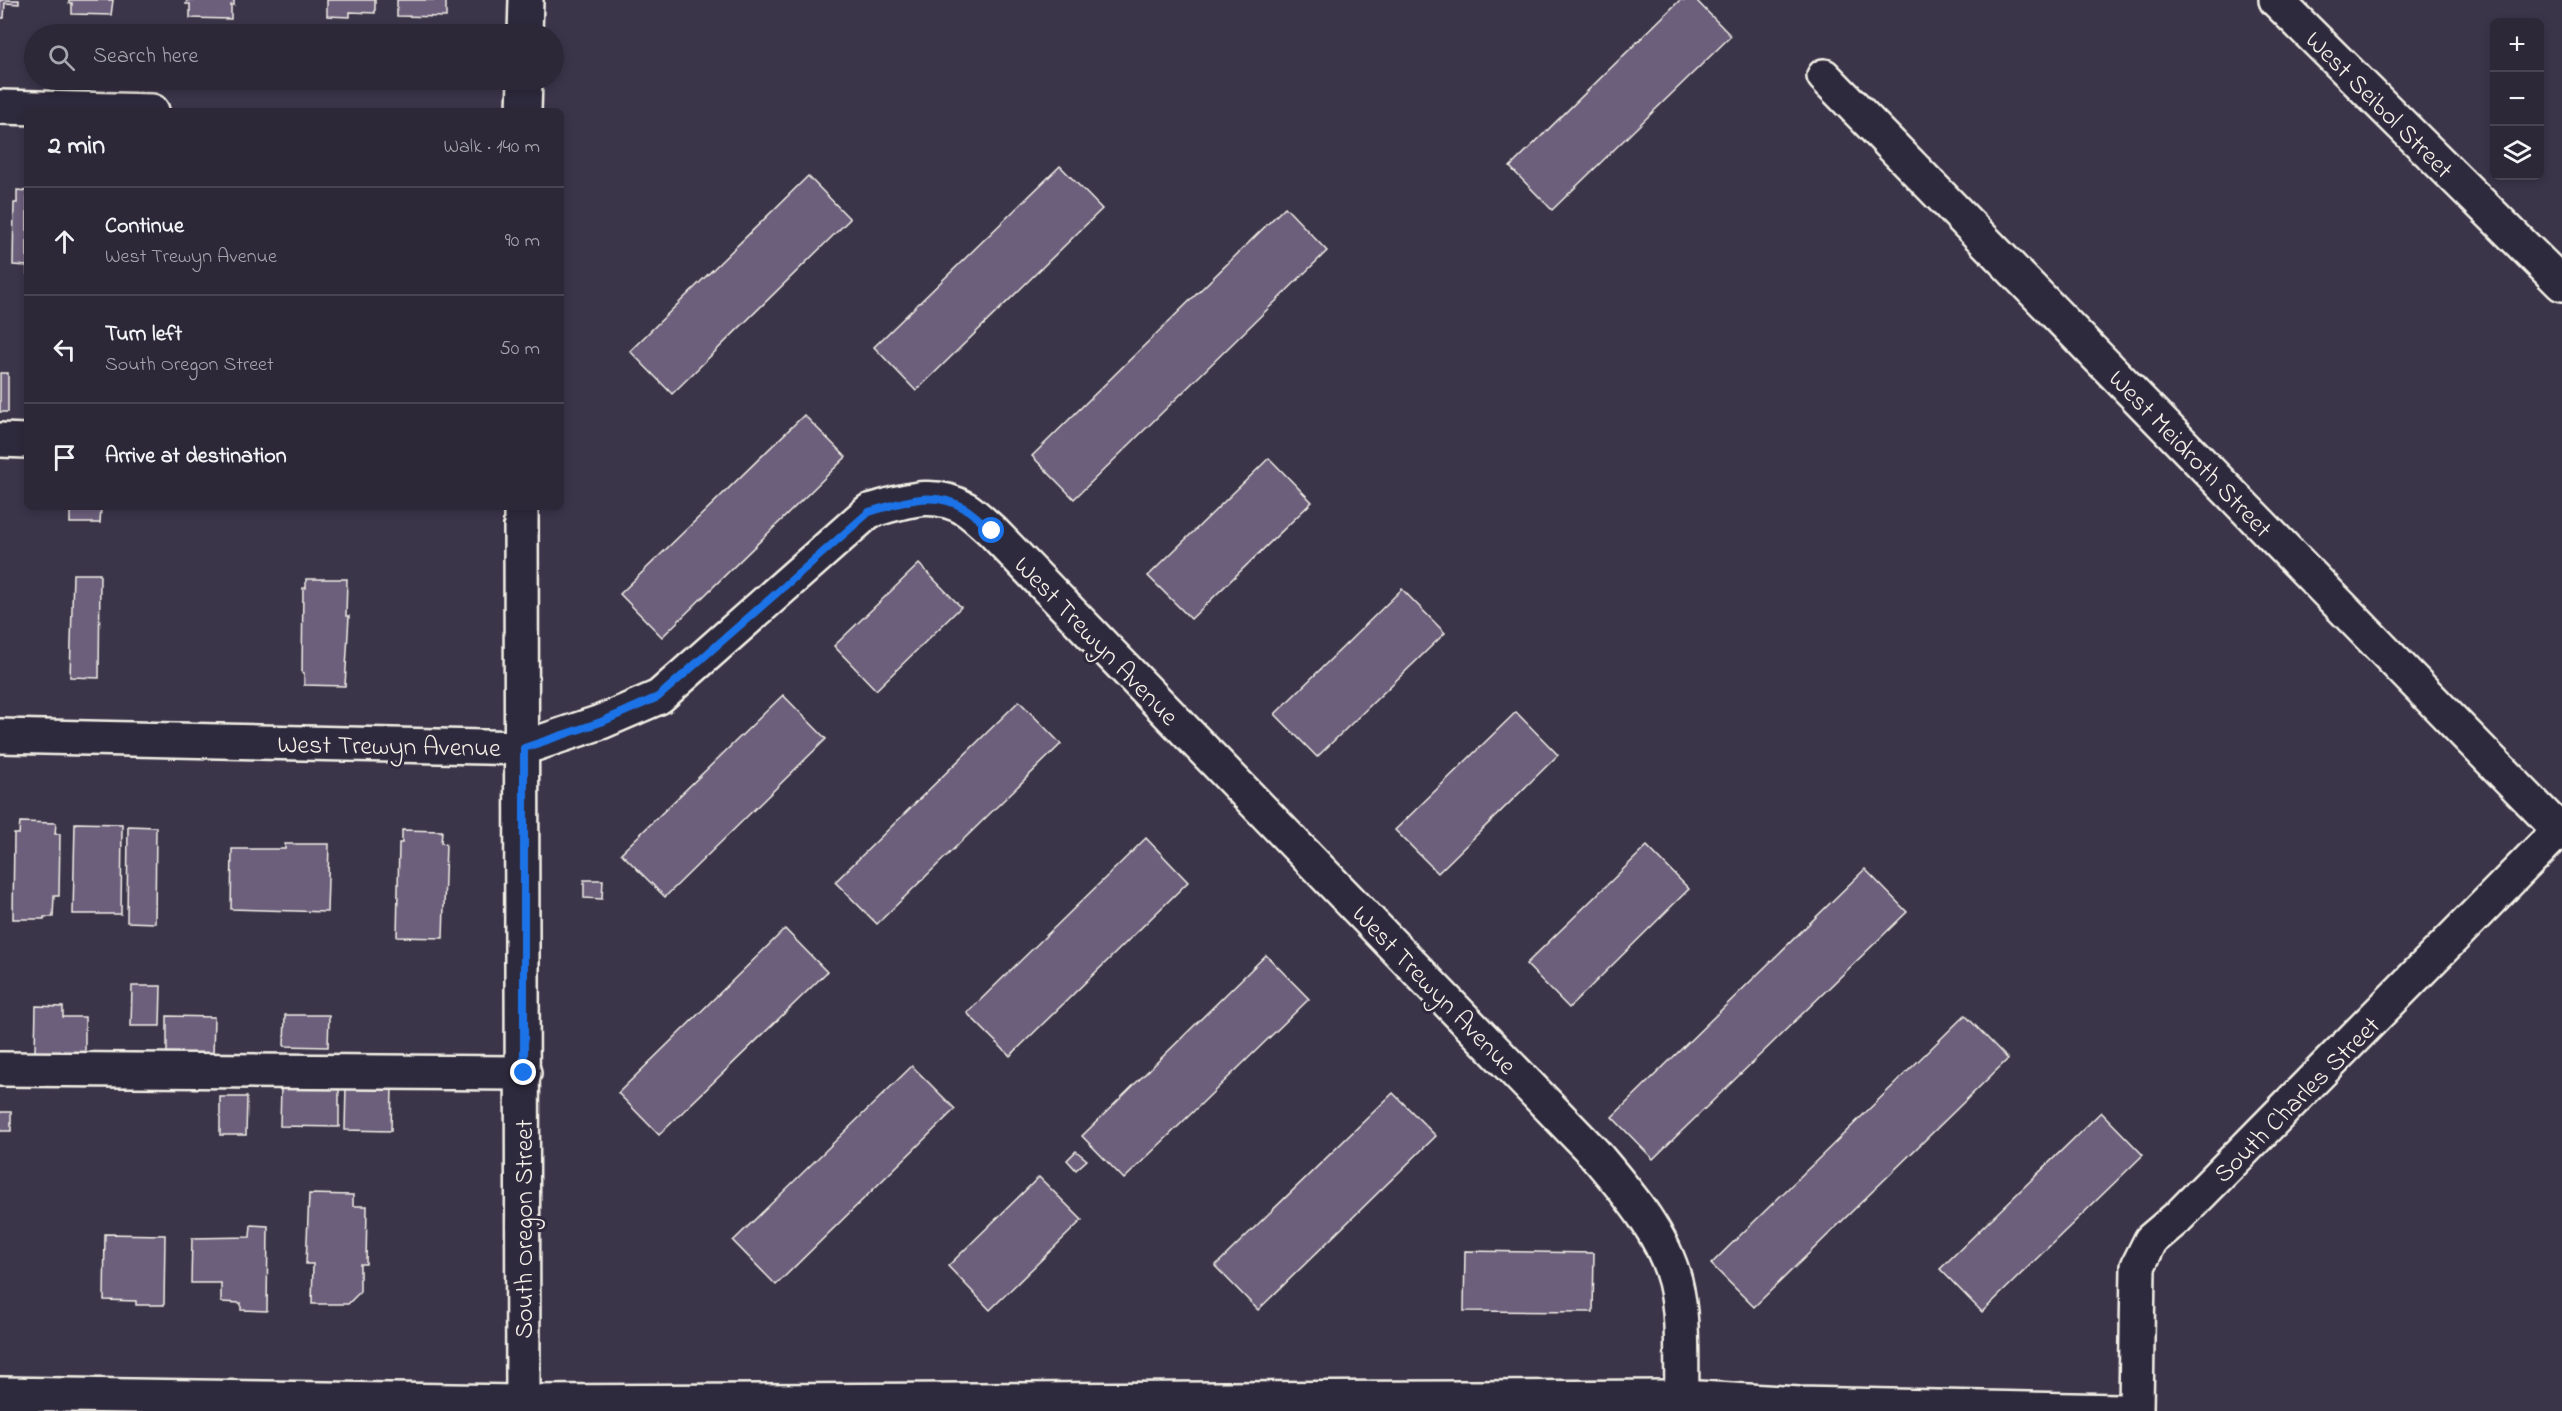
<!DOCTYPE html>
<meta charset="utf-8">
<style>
:root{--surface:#2c2838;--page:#383443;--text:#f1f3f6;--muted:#a6a6ae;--line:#484453}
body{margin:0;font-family:"Indie Flower",sans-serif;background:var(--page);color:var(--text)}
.controls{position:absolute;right:18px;top:18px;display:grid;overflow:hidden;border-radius:9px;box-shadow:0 3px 9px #0003}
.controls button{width:54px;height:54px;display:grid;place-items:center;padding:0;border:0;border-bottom:2px solid var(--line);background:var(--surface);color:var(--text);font:30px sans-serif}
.stop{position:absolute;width:18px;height:18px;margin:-14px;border:4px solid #1a73e8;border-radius:50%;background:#fff}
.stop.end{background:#1a73e8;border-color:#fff;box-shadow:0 2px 6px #0008}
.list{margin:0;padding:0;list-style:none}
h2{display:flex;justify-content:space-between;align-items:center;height:78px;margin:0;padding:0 24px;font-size:26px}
h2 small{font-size:20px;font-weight:400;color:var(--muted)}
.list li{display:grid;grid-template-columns:39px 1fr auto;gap:18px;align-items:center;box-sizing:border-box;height:108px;padding:0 24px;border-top:2px solid var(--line)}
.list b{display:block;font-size:22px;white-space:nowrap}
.list p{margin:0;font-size:20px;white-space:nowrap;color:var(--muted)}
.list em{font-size:20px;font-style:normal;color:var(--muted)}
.icon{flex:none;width:33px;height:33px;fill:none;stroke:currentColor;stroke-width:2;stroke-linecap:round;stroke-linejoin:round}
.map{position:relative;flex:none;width:2562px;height:1411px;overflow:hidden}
.search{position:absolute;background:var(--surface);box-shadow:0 3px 9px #0003;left:24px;top:24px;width:540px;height:66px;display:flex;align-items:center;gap:15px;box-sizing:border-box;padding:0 21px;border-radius:33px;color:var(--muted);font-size:22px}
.panel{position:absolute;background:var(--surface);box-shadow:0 3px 9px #0003;left:24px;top:108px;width:540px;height:402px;border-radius:9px}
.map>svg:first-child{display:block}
.building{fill:#6c5f7c;stroke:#f4f1e8;stroke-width:1.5}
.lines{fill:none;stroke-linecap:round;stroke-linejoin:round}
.minor-casing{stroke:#f4f1e8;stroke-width:38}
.minor{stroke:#2f2a3d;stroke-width:33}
.route{stroke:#1a73e8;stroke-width:8}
.labels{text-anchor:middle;stroke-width:6;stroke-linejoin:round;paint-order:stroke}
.street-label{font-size:26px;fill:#f4f1e8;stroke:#2f2a3d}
</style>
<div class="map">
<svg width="2562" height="1411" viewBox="0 0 2562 1411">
<rect width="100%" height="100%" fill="#3b354a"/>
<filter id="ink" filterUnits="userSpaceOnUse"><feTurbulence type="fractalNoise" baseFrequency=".0167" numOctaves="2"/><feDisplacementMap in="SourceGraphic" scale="12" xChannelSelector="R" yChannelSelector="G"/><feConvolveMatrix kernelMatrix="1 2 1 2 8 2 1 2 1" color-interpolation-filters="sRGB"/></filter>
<g filter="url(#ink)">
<g class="building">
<polygon points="0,0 19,0 19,4 5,3 4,18 0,18"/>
<polygon points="69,0 113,0 111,15 72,14 72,3 69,3"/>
<polygon points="187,0 234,0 234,5 231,5 231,19 190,18 190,4 186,4"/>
<polygon points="327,0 375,0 375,13 350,12 350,17 327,16"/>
<polygon points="397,0 446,0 446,17 397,16"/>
<polygon points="1680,0 1696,0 1731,36 1552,210 1510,167"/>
<polygon points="1060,166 1102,209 916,391 874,347"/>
<polygon points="808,176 850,219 672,394 630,351"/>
<polygon points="17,190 27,191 27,275 27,266 13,265 14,203 17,203"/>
<polygon points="1285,207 1327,251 1074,499 1032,456"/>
<rect x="0" y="373" width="8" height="39"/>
<polygon points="804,415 846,457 662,637 620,594"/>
<polygon points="1269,458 1312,502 1191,619 1148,576"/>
<polygon points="70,507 101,507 100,523 70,523"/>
<polygon points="919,564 961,607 876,690 834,646"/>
<polygon points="73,574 100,574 99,678 70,677"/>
<polygon points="306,579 347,579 346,616 349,616 345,686 304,685 304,673 302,673 303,588 306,588"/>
<polygon points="1402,589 1445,633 1317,757 1275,714"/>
<polygon points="783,695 826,739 665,897 621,853"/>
<polygon points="1019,701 1061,744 877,924 835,882"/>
<polygon points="1516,712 1558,755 1438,873 1395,830"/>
<polygon points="20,822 56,823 55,834 60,834 59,896 54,896 53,917 44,917 44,919 13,919 14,834 19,834"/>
<polygon points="75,823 122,824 121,914 73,914"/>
<polygon points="128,826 156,827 155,923 127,922"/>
<polygon points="402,830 442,831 441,843 446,844 443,938 397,937 399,843 402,843"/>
<polygon points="1146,838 1188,882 1010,1056 967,1013"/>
<polygon points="285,844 329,844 327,912 231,909 232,849 285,849"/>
<polygon points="1647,846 1689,889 1569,1008 1526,964"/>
<polygon points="1865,869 1907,912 1653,1159 1612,1117"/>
<polygon points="584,880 603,880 602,899 584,898"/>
<polygon points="785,929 827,972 659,1135 618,1093"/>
<polygon points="1266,955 1309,999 1124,1179 1082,1136"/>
<polygon points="132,986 161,986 160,1026 131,1026"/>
<polygon points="36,1006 63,1007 63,1017 85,1017 85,1053 35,1052"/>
<polygon points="285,1015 329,1015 328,1047 284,1046"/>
<polygon points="1965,1015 2008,1059 1754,1307 1711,1264"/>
<polygon points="167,1016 214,1017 213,1056 167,1056"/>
<polygon points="912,1066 955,1109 776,1285 733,1241"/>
<polygon points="346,1086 392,1087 391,1131 345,1130"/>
<polygon points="281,1088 339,1088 339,1127 280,1126"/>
<polygon points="1393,1093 1436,1136 1258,1310 1215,1266"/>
<polygon points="220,1097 247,1097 246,1135 220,1135"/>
<rect x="0" y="1112" width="11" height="19"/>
<polygon points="2101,1112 2143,1155 1982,1312 1940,1269"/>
<polygon points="1076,1151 1087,1160 1076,1170 1067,1160"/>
<polygon points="1039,1177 1082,1220 990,1310 948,1266"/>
<polygon points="309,1194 353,1195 353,1206 367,1206 366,1264 360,1264 360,1292 348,1304 312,1304 313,1264 306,1264"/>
<polygon points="251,1225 268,1226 267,1311 241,1310 241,1303 221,1302 221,1283 191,1283 192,1238 250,1237"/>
<polygon points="105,1234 165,1235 164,1305 136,1305 136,1301 104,1300"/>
<polygon points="1465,1251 1594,1253 1593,1312 1464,1311"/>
</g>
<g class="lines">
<g class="minor-casing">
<g id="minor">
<polyline points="2276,0 2562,284"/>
<polyline points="525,34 526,0"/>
<polyline points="1824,76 2559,830 2178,1217 2151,1240 2138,1266 2136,1411"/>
<polyline points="0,107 152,111"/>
<polyline points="524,111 525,80"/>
<polyline points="0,440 27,441"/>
<polyline points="521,507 523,1411"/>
<path d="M0 736 523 748 601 722 659 697 869 511C903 502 933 489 966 509 975 515 984 524 992 531L1594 1153C1626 1191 1662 1231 1675 1281 1684 1318 1681 1359 1682 1397"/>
<polyline points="0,1069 524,1073"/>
<polyline points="0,1394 523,1402 1682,1397 1799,1404 2119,1411"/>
</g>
</g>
<use href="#minor" class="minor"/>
</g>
</g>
<g class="lines" filter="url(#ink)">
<path class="route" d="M524 1073V748L601 722 658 697 869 512C903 502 933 489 966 509 975 515 984 524 992 531"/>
</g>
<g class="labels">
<g class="street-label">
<text transform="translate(2380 104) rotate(45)" y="9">West Seibol Street</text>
<text transform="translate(2191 453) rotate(46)" y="9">West Meidroth Street</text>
<text transform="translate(1097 640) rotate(46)" y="9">West Trewyn Avenue</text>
<text transform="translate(389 745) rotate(1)" y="9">West Trewyn Avenue</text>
<text transform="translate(1435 989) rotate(46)" y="9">West Trewyn Avenue</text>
<text transform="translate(2296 1099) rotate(-45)" y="9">South Charles Street</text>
<text transform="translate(523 1229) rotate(-90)" y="9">South Oregon Street</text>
</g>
</g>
</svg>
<div class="controls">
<button>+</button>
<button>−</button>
<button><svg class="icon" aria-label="layers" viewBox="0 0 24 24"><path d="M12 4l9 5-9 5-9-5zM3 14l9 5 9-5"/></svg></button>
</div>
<div class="stop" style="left:992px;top:531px"></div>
<div class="stop end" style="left:524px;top:1073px"></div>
<div class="search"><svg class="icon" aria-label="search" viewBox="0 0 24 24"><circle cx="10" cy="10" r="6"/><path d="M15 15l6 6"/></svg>Search here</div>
<section class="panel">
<h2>2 min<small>Walk · 140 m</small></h2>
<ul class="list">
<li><svg class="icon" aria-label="ahead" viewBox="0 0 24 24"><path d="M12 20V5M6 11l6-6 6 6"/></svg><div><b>Continue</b><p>West Trewyn Avenue</p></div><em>90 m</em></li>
<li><svg class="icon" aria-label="left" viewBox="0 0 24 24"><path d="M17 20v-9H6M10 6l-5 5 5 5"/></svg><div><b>Turn left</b><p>South Oregon Street</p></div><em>50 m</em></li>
<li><svg class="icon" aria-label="arrive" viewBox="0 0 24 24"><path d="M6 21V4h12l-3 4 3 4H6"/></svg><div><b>Arrive at destination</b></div></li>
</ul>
</section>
</div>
